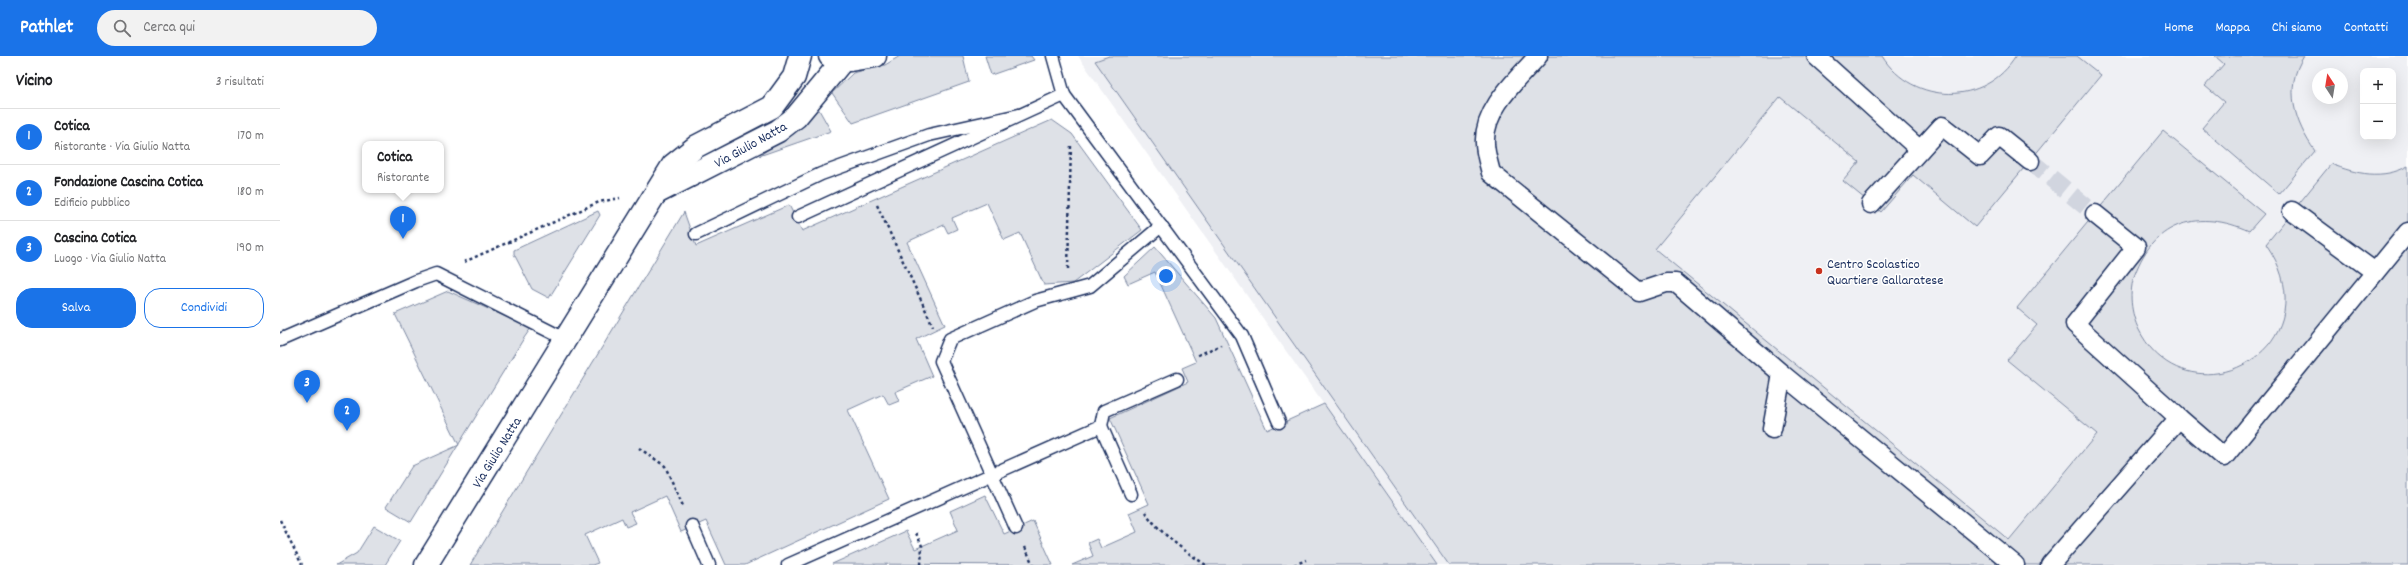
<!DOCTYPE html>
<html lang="it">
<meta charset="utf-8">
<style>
:root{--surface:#fff;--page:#f2f2f2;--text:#202124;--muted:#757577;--line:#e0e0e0;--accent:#1a73e8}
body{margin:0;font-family:Dekko,sans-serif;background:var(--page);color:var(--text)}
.controls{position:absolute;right:12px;top:12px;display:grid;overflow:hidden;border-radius:8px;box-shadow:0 4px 16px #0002}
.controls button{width:36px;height:36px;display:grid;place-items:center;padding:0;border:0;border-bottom:1px solid var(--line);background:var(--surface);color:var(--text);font:20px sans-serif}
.compass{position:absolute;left:2032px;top:12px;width:36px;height:36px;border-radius:50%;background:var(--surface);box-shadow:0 4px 16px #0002;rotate:348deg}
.you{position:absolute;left:886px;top:220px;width:14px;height:14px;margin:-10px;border:3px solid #fff;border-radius:50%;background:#1a73e8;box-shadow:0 0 0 6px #1a73e833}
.badge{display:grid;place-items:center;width:26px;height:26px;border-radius:50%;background:var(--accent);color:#fff;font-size:13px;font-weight:700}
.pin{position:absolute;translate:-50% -33px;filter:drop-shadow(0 1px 2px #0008)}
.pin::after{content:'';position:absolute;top:21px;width:14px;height:12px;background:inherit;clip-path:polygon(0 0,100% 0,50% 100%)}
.popup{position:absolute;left:82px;top:85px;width:82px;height:52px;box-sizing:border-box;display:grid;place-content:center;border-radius:8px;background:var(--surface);filter:drop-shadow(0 1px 3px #0005);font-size:13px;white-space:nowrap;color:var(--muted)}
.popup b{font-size:15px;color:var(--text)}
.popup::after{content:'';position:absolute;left:50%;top:100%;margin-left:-8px;border:8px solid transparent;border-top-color:var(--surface)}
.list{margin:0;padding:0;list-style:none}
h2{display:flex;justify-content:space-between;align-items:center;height:52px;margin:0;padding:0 16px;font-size:17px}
h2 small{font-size:13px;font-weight:400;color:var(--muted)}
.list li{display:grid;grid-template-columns:26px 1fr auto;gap:12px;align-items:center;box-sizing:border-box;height:56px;padding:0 16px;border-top:1px solid var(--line)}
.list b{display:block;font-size:15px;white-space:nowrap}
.list p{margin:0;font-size:13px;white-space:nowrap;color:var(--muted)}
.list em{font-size:13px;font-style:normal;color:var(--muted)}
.actions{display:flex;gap:8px;padding:12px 16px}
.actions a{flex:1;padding:9px 0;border:1px solid var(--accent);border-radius:16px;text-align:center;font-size:14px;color:var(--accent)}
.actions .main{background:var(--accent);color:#fff}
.icon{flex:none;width:22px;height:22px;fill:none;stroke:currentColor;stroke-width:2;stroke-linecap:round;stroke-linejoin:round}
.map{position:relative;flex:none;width:2128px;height:509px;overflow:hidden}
header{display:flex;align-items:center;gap:24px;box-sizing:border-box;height:56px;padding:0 20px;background:var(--accent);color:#fff}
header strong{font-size:19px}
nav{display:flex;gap:22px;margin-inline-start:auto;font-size:14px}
.search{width:280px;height:36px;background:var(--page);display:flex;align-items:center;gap:10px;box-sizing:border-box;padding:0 14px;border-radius:22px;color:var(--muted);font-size:15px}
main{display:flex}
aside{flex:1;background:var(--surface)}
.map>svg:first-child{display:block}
.built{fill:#eff0f4;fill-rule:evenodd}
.green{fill:#dee1e7;stroke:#7c88a2}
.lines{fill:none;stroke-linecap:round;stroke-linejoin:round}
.pedestrian-tunnel{stroke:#d1d5df;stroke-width:18;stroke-dasharray:18 9;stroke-linecap:butt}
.service-casing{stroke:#1b2f5e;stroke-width:15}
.pedestrian-casing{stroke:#1b2f5e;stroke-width:21}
.minor-casing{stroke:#1b2f5e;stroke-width:25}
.path{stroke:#1b2f5e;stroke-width:2.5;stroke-dasharray:3 3;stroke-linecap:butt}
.service{stroke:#fff;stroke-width:12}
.pedestrian{stroke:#fff;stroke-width:18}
.minor{stroke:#fff;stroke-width:22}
.poi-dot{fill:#c8321e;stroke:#fff;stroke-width:1.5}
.labels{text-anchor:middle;stroke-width:3;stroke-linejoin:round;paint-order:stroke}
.street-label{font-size:14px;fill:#1b2f5e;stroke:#fff}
.poi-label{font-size:14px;fill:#1b2f5e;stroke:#fff;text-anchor:start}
</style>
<header>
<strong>Pathlet</strong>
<div class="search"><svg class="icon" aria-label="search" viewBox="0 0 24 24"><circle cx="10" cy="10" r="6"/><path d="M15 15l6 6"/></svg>Cerca qui</div>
<nav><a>Home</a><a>Mappa</a><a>Chi siamo</a><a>Contatti</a></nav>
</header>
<main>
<aside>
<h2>Vicino<small>3 risultati</small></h2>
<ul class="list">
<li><span class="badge">1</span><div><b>Cotica</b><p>Ristorante · Via Giulio Natta</p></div><em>170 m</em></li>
<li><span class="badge">2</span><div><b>Fondazione Cascina Cotica</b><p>Edificio pubblico</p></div><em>180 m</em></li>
<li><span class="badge">3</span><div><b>Cascina Cotica</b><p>Luogo · Via Giulio Natta</p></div><em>190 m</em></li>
</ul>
<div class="actions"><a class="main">Salva</a><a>Condividi</a></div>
</aside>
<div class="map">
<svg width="2128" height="509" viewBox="0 0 2128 509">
<rect width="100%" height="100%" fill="#fff"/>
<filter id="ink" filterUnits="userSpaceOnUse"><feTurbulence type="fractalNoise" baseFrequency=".025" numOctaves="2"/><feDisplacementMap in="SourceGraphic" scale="8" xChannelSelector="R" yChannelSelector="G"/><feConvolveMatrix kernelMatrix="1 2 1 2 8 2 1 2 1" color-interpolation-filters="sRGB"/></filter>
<g filter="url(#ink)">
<path class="built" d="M798 0H2128V509H1157ZM2083 15H2113V81H2083ZM2038 18H2062V42H2038Z"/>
<g class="green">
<polygon points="620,0 683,0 689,26 573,67 552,37 573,17 605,9"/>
<polygon points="705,0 751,0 754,4 711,19"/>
<path d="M829 0H1602C1633 50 1706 50 1736 0H1797L1821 19 1695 171 1633 119 1601 156 1563 125 1579 106 1500 41 1375 193 1729 484 1817 378 1727 304 1757 269 1737 252 1883 75 1984 158 1969 175C1920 153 1874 165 1855 218 1848 236 1851 258 1859 274 1907 370 2058 293 1986 188L2051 108C2076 118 2103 124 2128 110V509H1169L815 5Z"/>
<path d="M1935 0H2024C2003 32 2015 67 2035 95L1999 138 1922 72 1944 46 1925 30 1944 8Z"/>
<polygon points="538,52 551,75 479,100 520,70"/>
<polygon points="772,64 792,78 862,174 793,227 764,229 740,177 724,184 707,147 672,162 677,173 668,177 664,169 627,186 665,269 636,283 652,320 615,336 619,345 609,349 603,338 568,354 609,443 465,509 446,509 426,465 401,476 385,440 350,456 356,467 346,471 342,462 305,479 318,507 312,509 190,509 404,156 416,190 509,149 522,175"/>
<polygon points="318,155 320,159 269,242 252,233 234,198 234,194"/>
<polygon points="875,191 936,262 987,374 1044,348 1157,509 792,509 813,500 808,487 817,483 821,492 857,476 849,457 869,448 830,362 908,326 902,312 916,306 875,216 848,228 844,220"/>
<polygon points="168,235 251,272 244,282 131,466 106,451 132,410 179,389 115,258"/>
<polygon points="705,439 724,478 753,465 773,509 552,508 626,475 635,493 678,474 670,455"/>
<polygon points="94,470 120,485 105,509 56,509 77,497"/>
</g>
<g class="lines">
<polyline class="pedestrian-tunnel" points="1750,105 1815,158"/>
<g class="service-casing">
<g id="service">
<polyline points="773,0 784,39 962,280 999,366"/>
<polyline points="518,161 784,39"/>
<polyline points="416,178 541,118 649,79 739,59"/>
<polyline points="0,284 136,225 156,218 287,284"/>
<polyline points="821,370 851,438"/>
<polyline points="412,470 429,509"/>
<polyline points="736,472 661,305 670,283 755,245 810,230 881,170"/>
<polyline points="508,509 821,370 824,355 897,323"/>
</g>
</g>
<g class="pedestrian-casing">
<g id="pedestrian">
<path d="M1258 0C1237 24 1203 53 1205 87 1205 97 1209 108 1211 117L1359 236 1386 227H1396L1502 318 1735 509"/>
<polyline points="1536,0 1640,94"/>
<polyline points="1591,148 1662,70 1700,100 1719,80 1750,105"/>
<polyline points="2012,155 2095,216"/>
<polyline points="1899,362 1944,401 2128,176"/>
<polyline points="1492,373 1502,318"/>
<polyline points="1770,509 1899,362 1795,268 1856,191 1815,158"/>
</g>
</g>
<g class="minor-casing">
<g id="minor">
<polyline points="550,0 570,4 595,0"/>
<polyline points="378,136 498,75 516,61 563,4"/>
<polyline points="146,509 393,109 417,90 492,51 514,21 520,0"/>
</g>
</g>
<g class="path">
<polyline points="597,149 653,270"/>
<polyline points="184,206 319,146 340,142"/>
<polyline points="788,213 791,88"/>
<polyline points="918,299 941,289"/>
<polyline points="359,392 385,410 403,450"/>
<path d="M865 456C881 478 903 494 926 509"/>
<polyline points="0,464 22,509"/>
<polyline points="636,477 642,490 641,509"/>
<polyline points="745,491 753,509"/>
<polyline points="1014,509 1026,504"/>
</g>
<use href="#service" class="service"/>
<use href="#pedestrian" class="pedestrian"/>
<use href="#minor" class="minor"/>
</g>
</g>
<circle class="poi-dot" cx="1539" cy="215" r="4"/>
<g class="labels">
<g class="street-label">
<text transform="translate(470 88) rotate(-29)" y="5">Via Giulio Natta</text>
<text transform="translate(216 396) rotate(-58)" y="5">Via Giulio Natta</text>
</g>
<g class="poi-label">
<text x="1547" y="212">Centro Scolastico<tspan x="1547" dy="16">Quartiere Gallaratese</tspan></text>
</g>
</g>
</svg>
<div class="controls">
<button>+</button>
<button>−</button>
</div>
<svg class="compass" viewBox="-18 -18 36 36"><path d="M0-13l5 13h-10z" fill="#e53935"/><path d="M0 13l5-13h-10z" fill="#757577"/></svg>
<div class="you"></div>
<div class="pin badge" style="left:123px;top:183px">1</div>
<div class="popup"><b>Cotica</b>Ristorante</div>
<div class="pin badge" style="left:67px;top:375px">2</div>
<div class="pin badge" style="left:27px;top:347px">3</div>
</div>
</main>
